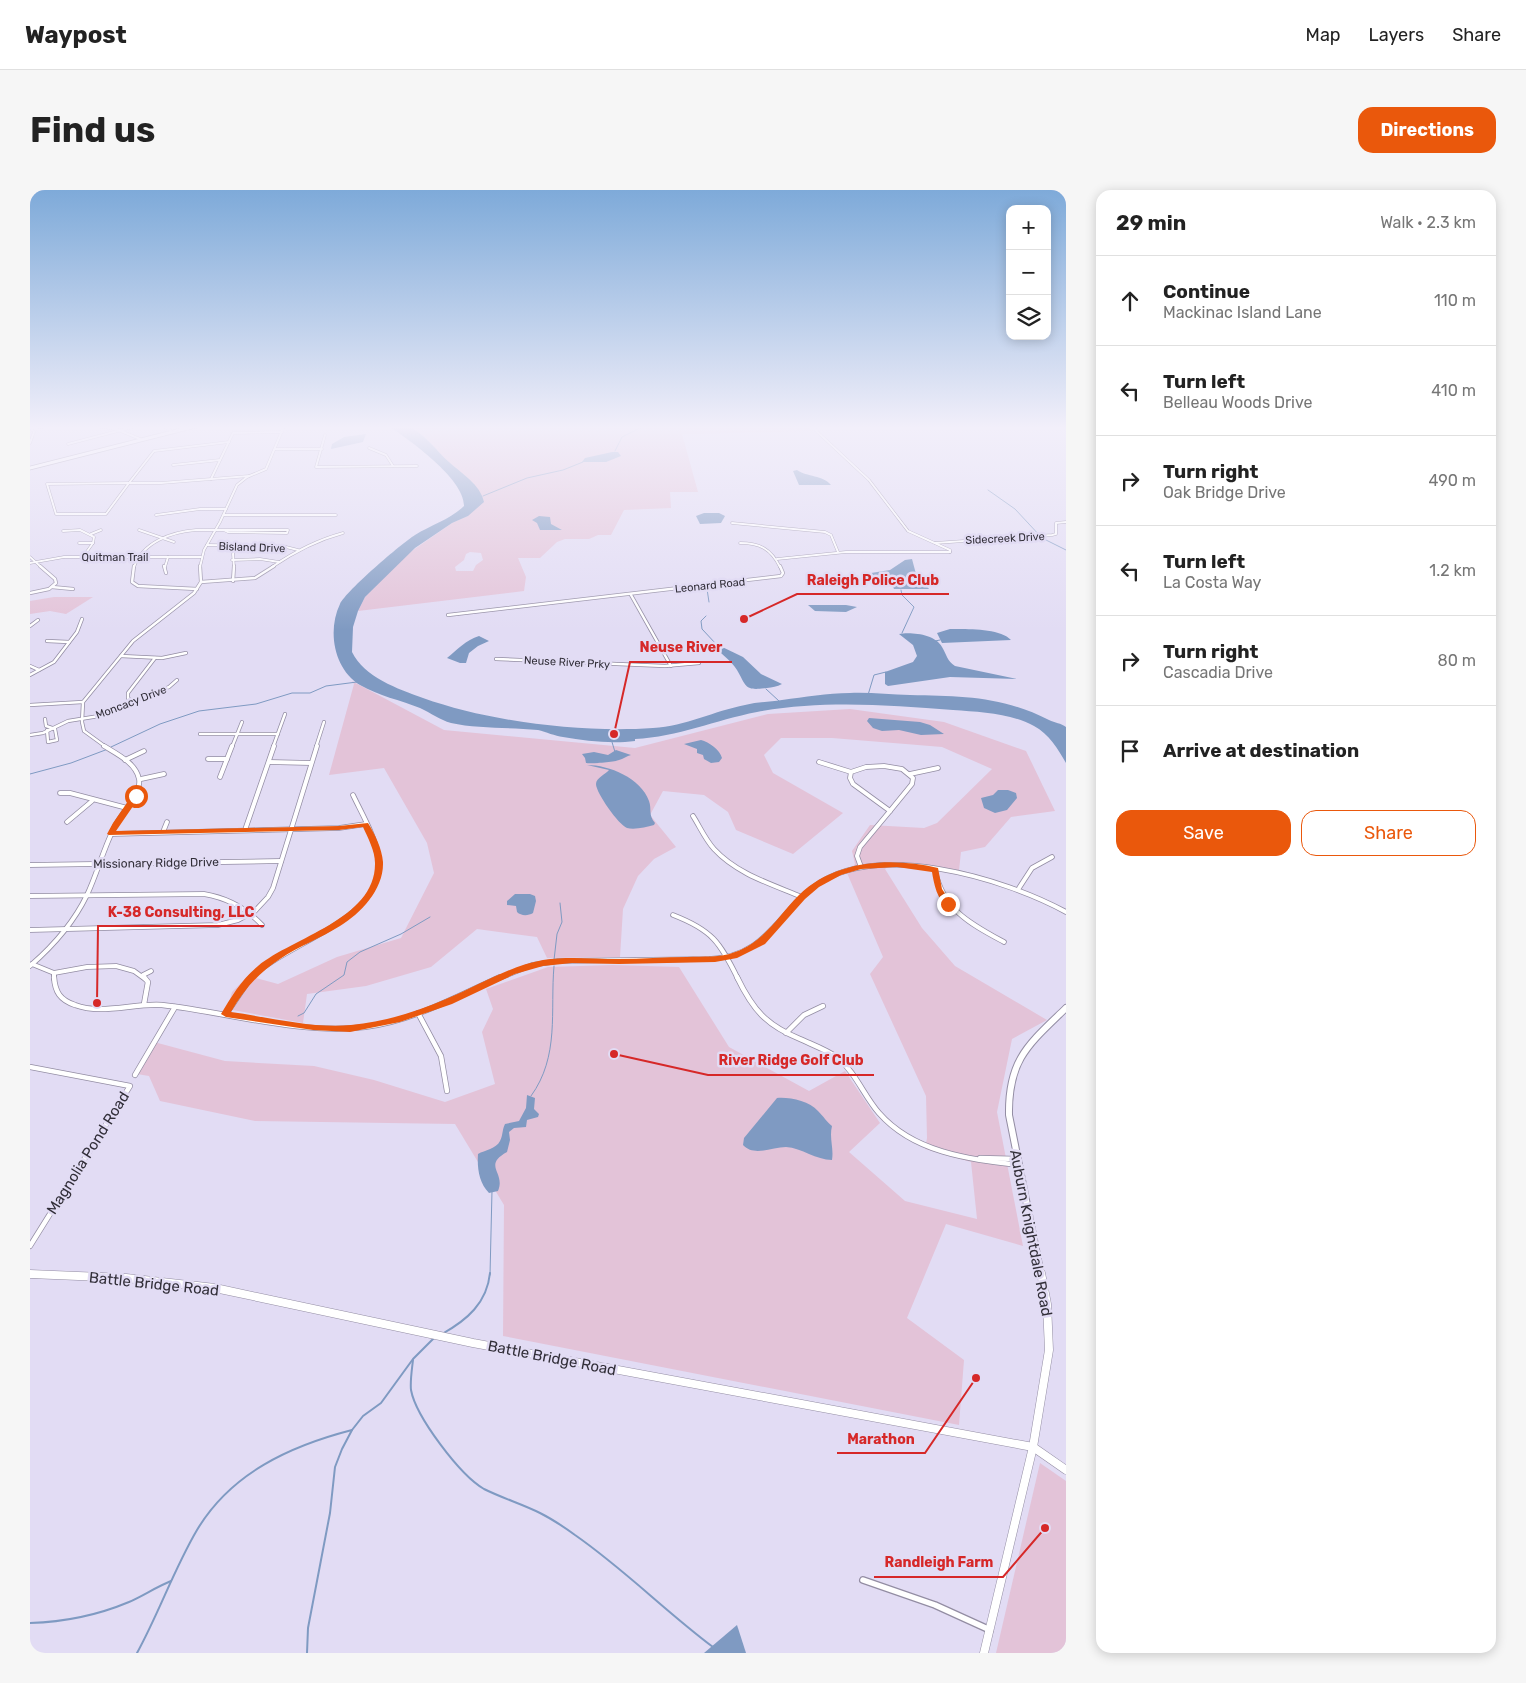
<!DOCTYPE html>
<meta charset="utf-8">
<style>
:root{--surface:#fff;--page:#f6f6f6;--text:#222;--muted:#767676;--line:#e0e0e0;--accent:#ea580c}
body{margin:0;font-family:Rubik,sans-serif;background:var(--page);color:var(--text)}
.controls{position:absolute;right:15px;top:15px;display:grid;overflow:hidden;border-radius:10px;box-shadow:0 2px 12px #0003}
.controls button{width:45px;height:45px;display:grid;place-items:center;padding:0;border:0;border-bottom:1px solid var(--line);background:var(--surface);color:var(--text);font:25px sans-serif}
.stop{position:absolute;width:15px;height:15px;margin:-11px;border:4px solid #ea580c;border-radius:50%;background:#fff}
.stop.end{background:#ea580c;border-color:#fff;box-shadow:0 1px 5px #0008}
.list{margin:0;padding:0;list-style:none}
h2{display:flex;justify-content:space-between;align-items:center;height:65px;margin:0;padding:0 20px;font-size:21px}
h2 small{font-size:16px;font-weight:400;color:var(--muted)}
.list li{display:grid;grid-template-columns:32px 1fr auto;gap:15px;align-items:center;box-sizing:border-box;height:90px;padding:0 20px;border-top:1px solid var(--line)}
.list b{display:block;font-size:19px;white-space:nowrap}
.list p{margin:0;font-size:16px;white-space:nowrap;color:var(--muted)}
.list em{font-size:16px;font-style:normal;color:var(--muted)}
.actions{display:flex;gap:10px;padding:15px 20px}
.actions a{flex:1;padding:11px 0;border:1px solid var(--accent);border-radius:15px;text-align:center;font-size:18px;color:var(--accent)}
.actions .main{background:var(--accent);color:#fff}
.icon{flex:none;width:28px;height:28px;fill:none;stroke:currentColor;stroke-width:2;stroke-linecap:round;stroke-linejoin:round}
.map{position:relative;flex:none;width:1036px;height:1463px;overflow:hidden;border-radius:15px}
header{display:flex;align-items:center;gap:30px;box-sizing:border-box;height:70px;padding:0 25px;background:var(--surface);border-bottom:1px solid var(--line)}
header strong{font-size:24px}
nav{display:flex;gap:28px;margin-inline-start:auto;font-size:18px}
.intro{display:flex;align-items:center;justify-content:space-between;box-sizing:border-box;height:120px;padding:0 30px}
h1{margin:0;font-size:35px}
.button{padding:12px 22px;border-radius:15px;background:var(--accent);color:#fff;font-size:18px;font-weight:700}
main{display:flex;gap:30px;padding:0 30px}
aside{flex:1;background:var(--surface);border-radius:15px;box-shadow:0 2px 12px #0003}
.map>svg:first-child{display:block}
.green{fill:#e3c3d8;fill-rule:evenodd}
.water{fill:#7f9ac2}
.lines{fill:none;stroke-linecap:round;stroke-linejoin:round}
.stream-far1{stroke:#7f9ac2;stroke-width:1}
.stream{stroke:#7f9ac2;stroke-width:2}
.street-far4-casing{stroke:#938da3;stroke-width:3}
.street-far3-casing{stroke:#938da3;stroke-width:4}
.street-far2-casing{stroke:#938da3;stroke-width:5.5}
.street-far1-casing{stroke:#938da3;stroke-width:6}
.street-casing{stroke:#938da3;stroke-width:8}
.secondary-far2-casing{stroke:#938da3;stroke-width:4.5}
.secondary-far1-casing{stroke:#938da3;stroke-width:8}
.secondary-casing{stroke:#938da3;stroke-width:9}
.street-far4{stroke:#fff;stroke-width:2}
.street-far3{stroke:#fff;stroke-width:2.5}
.street-far2{stroke:#fff;stroke-width:4}
.street-far1{stroke:#fff;stroke-width:4.5}
.street{stroke:#fff;stroke-width:5.5}
.secondary-far2{stroke:#fff;stroke-width:3}
.secondary-far1{stroke:#fff;stroke-width:6}
.secondary{stroke:#fff;stroke-width:8}
.route{fill:#ea580c}
.labels{text-anchor:middle;stroke-width:5;stroke-linejoin:round;paint-order:stroke}
.far-street-label{font-size:11px;fill:#322f39;stroke:#e2dcf4}
.street-label{font-size:12px;fill:#322f39;stroke:#e2dcf4}
.near-street-label{font-size:15px;fill:#322f39;stroke:#e2dcf4}
.leader{fill:none;stroke:#d62828;stroke-width:2}
.callout-dot{fill:#d62828;stroke:#e2dcf4;stroke-width:2}
.callout-label{font-size:14px;text-anchor:middle;font-weight:bold;fill:#d62828;stroke:#e2dcf4;stroke-width:5;stroke-linejoin:round;paint-order:stroke}
</style>
<header>
<strong>Waypost</strong>
<nav><a>Map</a><a>Layers</a><a>Share</a></nav>
</header>
<div class="intro"><h1>Find us</h1><a class="button">Directions</a></div>
<main>
<div class="map">
<svg width="1036" height="1463" viewBox="0 0 1036 1463">
<rect width="100%" height="100%" fill="#e2dcf4"/>
<g class="green">
<path d="M374 236H775L784 241 652 244 668 302H640L641 318 594 320 581 345H568L559 349H535L527 352 510 368H488L496 387 494 401 328 421 335 407 376 365 422 333 438 326 444 294 414 268 395 247ZM440 362 451 363 453 370 446 375 443 381H426L425 377 434 370 436 364Z"/>
<polygon points="24,407 63,407 36,424 20,421 0,424 0,411"/>
<polygon points="322,491 414,540 605,558 738,524 820,519 914,532 996,561 1025,621 981,627 955,657 931,662 929,680 864,672 855,679 892,738 925,776 1017,830 982,849 967,922 993,1056 916,1034 877,1128 934,1170 929,1235 473,1146 474,1015 425,934 225,931 130,911 119,886 107,884 124,852 195,871 284,876 344,890 415,912 465,894 452,842 463,819 456,799 518,777 583,775 649,777 699,857 779,901 815,881 850,933 819,962 875,1011 947,1029 941,972 895,959 897,948 896,906 840,784 853,767 817,683 825,674 822,661 840,635 894,638 907,633 962,579 912,557 802,548 751,548 734,565 743,583 813,623 763,664 706,640 698,622 674,605 633,601 620,625 646,657 624,669 608,686 593,719 590,767 517,768 507,747 447,739 401,777 336,796 277,804 273,833 197,819 202,802 218,786 248,794 307,767 371,748 404,683 397,653 354,578 299,585 324,494"/>
<polygon points="1010,1273 1036,1291 1036,1463 966,1463"/>
</g>
<g class="water">
<path d="M359 236C364 236 370 234 375 236 395 242 404 259 419 272 432 284 450 294 454 312L438 326 422 333 385 358 335 407 328 421 323 437 322 462C334 487 368 499 393 508 460 532 553 543 623 538 656 536 684 521 715 515 727 512 740 512 752 510 775 507 797 503 820 503 840 502 860 505 880 505 931 506 972 506 1019 530 1025 533 1031 533 1036 537V573C1028 559 1019 544 1004 536 980 523 950 522 923 520 857 515 792 510 727 522 685 530 648 547 605 549V551C582 554 556 551 533 547 525 546 516 542 508 540 480 537 447 539 421 533 410 530 401 523 390 518 370 510 349 506 330 495 304 479 297 441 310 414 317 400 371 354 385 345 401 335 421 329 434 316 435 289 379 250 359 236Z"/>
<polygon points="336,244 333,252 301,259 302,254 314,247"/>
<polygon points="582,262 588,262 591,266 576,272 552,272 555,268"/>
<path d="M767 280C777 287 793 285 801 295H769L763 281Z"/>
<polygon points="674,323 689,323 695,326 691,333 670,334 666,326"/>
<polygon points="509,326 520,327 521,334 532,340 510,340 507,333 502,330"/>
<polygon points="882,369 886,384 899,399 864,399 862,395 841,388 841,383 860,380 875,370"/>
<polygon points="778,415 816,415 827,417 816,422 785,421"/>
<path d="M920 439C937 439 970 438 981 450L912 453 907 443Z"/>
<path d="M869 444C881 442 905 444 912 457 917 465 917 471 925 476L987 489 920 487 858 496 855 494V482L883 472 887 466 883 455Z"/>
<path d="M449 446 459 451 448 456 439 463 436 473H430L417 468C427 460 436 450 449 446Z"/>
<path d="M686 454 713 467 731 484 752 494C747 497 742 497 737 498 714 501 717 497 707 480 702 472 692 464 685 458Z"/>
<polygon points="839,528 890,532 900,535 914,544 891,545 869,540 852,541 843,538 837,531"/>
<path d="M671 550C679 552 690 560 692 568L689 572 681 573 674 569 673 565 667 563V559L654 554Z"/>
<path d="M586 560 601 565C597 566 593 569 589 570 585 572 560 574 556 573L555 568 552 564 564 562 578 565Z"/>
<path d="M557 575C579 575 611 588 619 611 622 619 618 625 625 633L624 635C616 637 605 640 597 638 589 635 566 603 566 594 566 588 576 584 579 580Z"/>
<polygon points="968,600 978,600 986,603 987,608 977,620 965,623 954,618 951,608 963,605"/>
<path d="M485 704H500L505 706 506 711 503 723C498 726 491 726 487 722L486 716 477 715V711Z"/>
<path d="M497 905 505 908 504 919 509 924 508 927 497 930 496 937 484 938 479 942 480 950 477 962C452 976 476 982 468 1001L459 1003C449 993 447 978 448 964 455 960 466 959 470 951 473 945 472 940 475 934L489 931 496 918Z"/>
<path d="M747 908C760 907 779 911 788 921 794 927 796 931 802 936 799 948 804 958 802 970 786 970 772 958 756 957 742 957 724 967 713 955L714 948Z"/>
<polygon points="707,1435 716,1463 674,1463"/>
</g>
<g class="lines">
<g class="stream-far1">
<polyline points="585,261 592,247 614,236"/>
<polyline points="958,300 985,319 1012,348 1036,360"/>
<polyline points="453,306 497,288 533,280 553,272"/>
<polyline points="677,399 679,412"/>
<polyline points="871,400 872,405 884,417 872,443"/>
<polyline points="676,426 671,431 672,439 686,454"/>
<polyline points="905,451 910,450"/>
<polyline points="736,499 749,511"/>
<polyline points="838,505 844,485 856,482"/>
<polyline points="582,552 585,562"/>
<polyline points="81,557 130,534 169,521 226,514 262,503 280,503 296,496 327,492"/>
<polyline points="0,584 41,573 78,559"/>
<polyline points="524,770 527,744 532,732 530,713"/>
<polyline points="268,826 274,823 286,804 314,785 317,772 330,762 371,744 400,727"/>
<path d="M501 906C530 866 520 821 524 776"/>
<polyline points="460,1085 462,1001"/>
</g>
<g class="stream">
<path d="M412 1144C437 1130 457 1113 460 1083"/>
<path d="M383 1170C382 1179 380 1191 381 1200 386 1227 430 1285 454 1299 472 1308 492 1314 510 1323 522 1329 534 1337 545 1345 594 1379 635 1421 683 1457"/>
<path d="M0 1433C34 1432 68 1425 99 1412 113 1406 126 1397 141 1391"/>
<path d="M107 1463C129 1423 144 1379 167 1340 201 1283 260 1256 322 1240"/>
<polyline points="277,1463 278,1438 300,1323 305,1277 312,1259 322,1240 333,1226 351,1213 383,1169 404,1148"/>
</g>
<g class="street-far4-casing">
<g id="street-far4">
<polyline points="58,235 86,239 110,249"/>
<polyline points="781,236 839,290 878,341 920,360 920,362"/>
<polyline points="0,237 4,242 0,253"/>
<polyline points="135,237 141,241"/>
<polyline points="3,238 28,235"/>
<polyline points="295,245 286,277 387,276"/>
<polyline points="38,254 103,237"/>
<polyline points="339,258 356,265 363,276"/>
<polyline points="245,259 292,259"/>
<polyline points="143,275 190,270"/>
<polyline points="181,289 203,243 252,242"/>
<polygon points="99,293 76,324 26,324 17,294"/>
<polyline points="99,293 124,261 199,252"/>
<polyline points="99,293 131,293 219,286"/>
<polyline points="126,325 170,319 196,319"/>
<polyline points="194,325 306,325"/>
<polyline points="702,333 795,342 801,345 808,362"/>
<polyline points="109,340 144,352"/>
<polyline points="33,341 50,340 64,347 63,353 53,367"/>
<polyline points="61,344 71,340"/>
<polyline points="49,353 63,353"/>
<path d="M710 353C730 353 741 359 750 377"/>
<polyline points="905,353 1022,345 1026,344 1026,333 1036,332"/>
<polyline points="177,355 252,356 268,360"/>
<polyline points="0,367 11,377"/>
<polyline points="747,369 816,362 920,362"/>
<polyline points="202,370 230,369 249,372"/>
<polyline points="0,373 34,367 171,367"/>
<path d="M104 377C113 352 141 342 166 340H258L257 343 198 342 194 340"/>
<polyline points="135,377 138,367"/>
<polyline points="170,377 174,360 190,332 207,295 217,287 236,279 254,236"/>
<polyline points="204,377 203,364 206,355"/>
<path d="M242 377C264 362 287 350 313 343"/>
</g>
</g>
<g class="street-far3-casing">
<g id="street-far3">
<polyline points="104,376 102,392 108,396 167,399"/>
<polyline points="134,376 136,383"/>
<polyline points="203,391 204,376"/>
<polyline points="171,392 225,388 244,376"/>
<polyline points="22,397 43,399"/>
<polyline points="0,403 19,399 26,393 25,389 10,376"/>
<polyline points="601,405 641,476"/>
<polyline points="418,425 751,386 753,383 750,376"/>
<polyline points="0,436 8,430"/>
<polyline points="17,451 39,452"/>
<polyline points="91,466 132,468 156,463"/>
<polyline points="466,469 635,476 669,473"/>
<polyline points="0,476 9,480"/>
<polyline points="0,485 24,472 47,442 52,429"/>
<polyline points="102,512 98,508 98,503 125,468"/>
<polyline points="0,515 53,512"/>
<polyline points="15,529 16,536 25,539 27,550 18,552 17,540"/>
<polyline points="170,544 248,544"/>
<polyline points="0,545 13,543 38,531 69,526 139,497 147,490"/>
<polyline points="76,557 54,541 52,532 53,512 103,451 164,403 171,392 170,376"/>
<polyline points="202,557 212,532"/>
<polyline points="243,557 255,524"/>
<polyline points="286,557 294,532"/>
</g>
</g>
<g class="street-far2-casing">
<g id="street-far2">
<polyline points="178,569 197,569"/>
<polyline points="95,570 114,561"/>
<polyline points="239,572 281,573"/>
<polyline points="789,572 821,582"/>
<polygon points="854,576 872,579 883,588 882,594 860,621 823,594 820,588 821,582 836,577"/>
<polyline points="880,584 908,578"/>
<polyline points="190,587 202,556"/>
<polyline points="111,589 134,584"/>
<polyline points="30,603 40,603 97,618"/>
<path d="M663 626C670 637 675 649 684 659 707 684 741 694 772 707"/>
<polyline points="37,632 62,611"/>
<polyline points="215,640 244,556"/>
<polyline points="133,642 137,632"/>
<polyline points="81,644 309,638 336,634"/>
<polyline points="0,675 251,671"/>
<polyline points="831,677 827,666 830,657 860,621"/>
<path d="M905 680C913 720 941 734 974 752"/>
<polyline points="989,698 1002,678 1022,667"/>
<path d="M0 706 174 704C198 708 216 718 232 735"/>
<path d="M643 725C682 740 690 752 708 789"/>
<polyline points="0,740 188,735 208,730 225,721 238,707 243,698 287,556"/>
<polyline points="2,774 24,783 57,777 86,776 104,781 115,789"/>
<path d="M0 776C22 757 44 732 57 705 67 684 73 660 84 638 90 624 112 604 109 589 106 573 87 564 74 556"/>
<polyline points="24,783 24,789"/>
<polyline points="113,785 121,781"/>
<path d="M220 789C255 752 360 729 348 665 344 644 332 624 323 605"/>
<path d="M467 789 502 775 528 771 679 769C734 767 745 728 782 698 844 649 974 688 1036 722"/>
</g>
</g>
<g class="street-far1-casing">
<g id="street-far1">
<path d="M24 787C25 802 30 810 45 815 72 825 103 813 132 815 197 822 269 845 335 837 383 831 426 807 470 787"/>
<polyline points="114,787 118,792 114,814"/>
<path d="M707 787C723 820 736 835 770 849 783 855 797 860 808 868 826 883 834 906 849 923 884 963 939 969 989 975"/>
<polyline points="388,823 411,866 417,901"/>
<polyline points="196,824 221,787"/>
<polyline points="756,843 774,825 793,816"/>
<polyline points="0,877 100,896 0,1056"/>
<polyline points="105,885 145,817"/>
<polyline points="950,968 988,969"/>
</g>
</g>
<g class="street-casing">
<polyline id="street" points="833,1390 905,1415 960,1440"/>
</g>
<g class="secondary-far2-casing">
<polyline id="secondary-far2" points="0,278 166,236"/>
</g>
<g class="secondary-far1-casing">
<g id="secondary-far1">
<polyline points="0,1084 13,1085"/>
<path d="M1011 1085 979 925C978 869 999 854 1036 818"/>
</g>
</g>
<g class="secondary-casing">
<g id="secondary">
<polyline points="0,1084 96,1088 185,1098 443,1153 1003,1257 1036,1280"/>
<polyline points="954,1463 1003,1257 1019,1160 1017,1114 1011,1083"/>
</g>
</g>
<use href="#street-far4" class="street-far4"/>
<use href="#street-far3" class="street-far3"/>
<use href="#street-far2" class="street-far2"/>
<use href="#street-far1" class="street-far1"/>
<use href="#street" class="street"/>
<use href="#secondary-far2" class="secondary-far2"/>
<use href="#secondary-far1" class="secondary-far1"/>
<use href="#secondary" class="secondary"/>
</g>
<linearGradient id="sky" x2="0" y2="1"><stop stop-color="#7eaad9"/><stop offset="0.54" stop-color="#f2effa"/><stop offset="1" stop-color="#f2effa" stop-opacity="0"/></linearGradient>
<rect width="1036" height="440" fill="url(#sky)"/>
<path class="route" d="M103 604 110 606 86 641 309 636 338 633C345 644 352 659 353 672 354 699 331 723 310 736 291 748 269 756 250 769 228 783 214 800 201 822 238 827 284 839 321 835 354 832 386 822 416 809 448 796 479 776 513 770 538 766 564 769 589 769 612 769 634 767 657 767 673 766 690 768 705 762 735 751 748 726 769 705 805 670 862 667 908 678L912 699 922 714 918 717C907 710 904 694 902 682L867 677 831 679 811 685 789 697 775 709 735 754 707 768 685 772 589 774 542 773 513 776 485 784 422 814 370 832 320 842 283 840 196 827 191 824C201 807 212 789 228 776 263 747 346 729 345 673 345 661 338 648 333 637L309 640 79 645 77 644 83 633Z"/>
<g class="labels">
<g class="far-street-label">
<text transform="translate(975 348) rotate(-3)" y="4">Sidecreek Drive</text>
<text transform="translate(222 357) rotate(2)" y="4">Bisland Drive</text>
<text x="85" y="371">Quitman Trail</text>
<text transform="translate(680 395) rotate(-6)" y="4">Leonard Road</text>
<text transform="translate(537 472) rotate(3)" y="4">Neuse River Prky</text>
<text transform="translate(101 512) rotate(-21)" y="4">Moncacy Drive</text>
</g>
<g class="street-label">
<text transform="translate(126 673) rotate(-1)" y="4">Missionary Ridge Drive</text>
</g>
<g class="near-street-label">
<text transform="translate(58 963) rotate(-58)" y="5">Magnolia Pond Road</text>
<text transform="translate(1001 1043) rotate(79)" y="5">Auburn Knightdale Road</text>
<text transform="translate(124 1094) rotate(6)" y="5">Battle Bridge Road</text>
<text transform="translate(522 1168) rotate(11)" y="5">Battle Bridge Road</text>
</g>
</g>
<path class="leader" d="M714 429L767 404H919M584 544L600 472H702M67 813L68 736H234M584 864L678 885H844M946 1188L895 1263H807M1015 1338L973 1387H844"/>
<g class="callout-dot">
<circle cx="714" cy="429" r="5"/>
<circle cx="584" cy="544" r="5"/>
<circle cx="67" cy="813" r="5"/>
<circle cx="584" cy="864" r="5"/>
<circle cx="946" cy="1188" r="5"/>
<circle cx="1015" cy="1338" r="5"/>
</g>
<g class="callout-label">
<text x="843" y="395">Raleigh Police Club</text>
<text x="651" y="462">Neuse River</text>
<text x="151" y="727">K-38 Consulting, LLC</text>
<text x="761" y="875">River Ridge Golf Club</text>
<text x="851" y="1254">Marathon</text>
<text x="909" y="1377">Randleigh Farm</text>
</g>
</svg>
<div class="controls">
<button>+</button>
<button>−</button>
<button><svg class="icon" aria-label="layers" viewBox="0 0 24 24"><path d="M12 4l9 5-9 5-9-5zM3 14l9 5 9-5"/></svg></button>
</div>
<div class="stop" style="left:106px;top:606px"></div>
<div class="stop end" style="left:918px;top:714px"></div>
</div>
<aside>
<h2>29 min<small>Walk · 2.3 km</small></h2>
<ul class="list">
<li><svg class="icon" aria-label="ahead" viewBox="0 0 24 24"><path d="M12 20V5M6 11l6-6 6 6"/></svg><div><b>Continue</b><p>Mackinac Island Lane</p></div><em>110 m</em></li>
<li><svg class="icon" aria-label="left" viewBox="0 0 24 24"><path d="M17 20v-9H6M10 6l-5 5 5 5"/></svg><div><b>Turn left</b><p>Belleau Woods Drive</p></div><em>410 m</em></li>
<li><svg class="icon" aria-label="right" viewBox="0 0 24 24"><path d="M7 20v-9h11M14 6l5 5-5 5"/></svg><div><b>Turn right</b><p>Oak Bridge Drive</p></div><em>490 m</em></li>
<li><svg class="icon" aria-label="left" viewBox="0 0 24 24"><path d="M17 20v-9H6M10 6l-5 5 5 5"/></svg><div><b>Turn left</b><p>La Costa Way</p></div><em>1.2 km</em></li>
<li><svg class="icon" aria-label="right" viewBox="0 0 24 24"><path d="M7 20v-9h11M14 6l5 5-5 5"/></svg><div><b>Turn right</b><p>Cascadia Drive</p></div><em>80 m</em></li>
<li><svg class="icon" aria-label="arrive" viewBox="0 0 24 24"><path d="M6 21V4h12l-3 4 3 4H6"/></svg><div><b>Arrive at destination</b></div></li>
</ul>
<div class="actions"><a class="main">Save</a><a>Share</a></div>
</aside>
</main>
